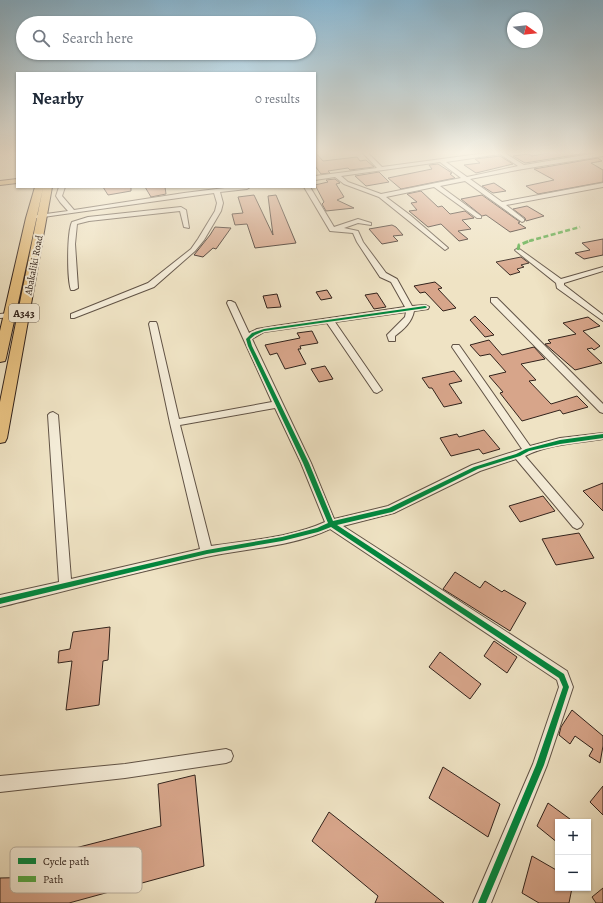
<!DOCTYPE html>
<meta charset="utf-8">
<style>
:root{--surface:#fff;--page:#f6f6f7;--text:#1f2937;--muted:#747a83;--line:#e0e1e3}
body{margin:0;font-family:Alegreya,serif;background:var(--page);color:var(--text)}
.controls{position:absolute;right:12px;bottom:12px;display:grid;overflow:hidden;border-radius:0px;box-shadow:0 1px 3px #0004}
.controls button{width:36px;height:36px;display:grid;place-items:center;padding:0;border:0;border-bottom:1px solid var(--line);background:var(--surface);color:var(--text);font:20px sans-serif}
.compass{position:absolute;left:507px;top:12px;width:36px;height:36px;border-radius:50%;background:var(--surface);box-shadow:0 1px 3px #0004;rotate:105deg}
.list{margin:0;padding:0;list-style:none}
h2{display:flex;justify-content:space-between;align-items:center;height:52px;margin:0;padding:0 16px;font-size:17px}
h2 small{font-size:13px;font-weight:400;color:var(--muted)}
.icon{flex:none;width:22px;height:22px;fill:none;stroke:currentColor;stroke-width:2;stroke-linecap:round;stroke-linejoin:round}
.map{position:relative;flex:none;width:603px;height:903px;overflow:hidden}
.search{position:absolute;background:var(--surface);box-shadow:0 1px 3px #0004;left:16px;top:16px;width:300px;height:44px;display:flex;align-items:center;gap:10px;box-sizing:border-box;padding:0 14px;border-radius:22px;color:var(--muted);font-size:15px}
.panel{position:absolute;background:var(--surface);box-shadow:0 1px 3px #0004;left:16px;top:72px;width:300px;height:116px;border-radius:0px}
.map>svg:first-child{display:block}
.building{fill:#d7a58a;stroke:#32231c}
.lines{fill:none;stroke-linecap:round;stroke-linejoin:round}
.minor-casing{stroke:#615346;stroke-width:2}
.major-casing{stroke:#32231c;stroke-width:2}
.highway-casing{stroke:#32231c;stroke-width:2}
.minor{fill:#f5edd9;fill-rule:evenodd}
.major{fill:#e8c282;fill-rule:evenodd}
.highway{fill:#e8c282;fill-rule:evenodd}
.quiet-far1{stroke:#54aa43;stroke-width:2.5;stroke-dasharray:5 2.5;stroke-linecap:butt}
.quiet{stroke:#54aa43;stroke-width:3;stroke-dasharray:6 3;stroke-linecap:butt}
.cycleway-casing{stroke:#f5edd9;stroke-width:3}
.cycleway{fill:#00873e;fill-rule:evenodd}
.labels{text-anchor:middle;stroke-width:4;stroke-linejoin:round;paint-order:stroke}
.far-street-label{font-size:10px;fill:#32231c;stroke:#f5edd9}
.shield{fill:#f5edd9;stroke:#6c6055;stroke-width:1}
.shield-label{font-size:11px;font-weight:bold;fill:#32231c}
.key{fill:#f5edd9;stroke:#bab0a0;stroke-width:1}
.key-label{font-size:11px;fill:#32231c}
</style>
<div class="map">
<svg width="603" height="903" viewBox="0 0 603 903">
<rect width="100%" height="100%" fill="#efe3c4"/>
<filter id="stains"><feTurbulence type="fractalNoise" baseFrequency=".005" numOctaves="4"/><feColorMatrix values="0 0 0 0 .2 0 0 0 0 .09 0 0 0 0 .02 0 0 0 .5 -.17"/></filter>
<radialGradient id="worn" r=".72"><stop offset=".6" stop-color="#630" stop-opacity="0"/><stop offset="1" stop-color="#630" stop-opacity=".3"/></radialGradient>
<g class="building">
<polygon points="315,152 323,161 357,157 360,161 366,160 374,167 350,170 348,168 328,171 330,173 321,174 315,166"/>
<polygon points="554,152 584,152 587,153 525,163 513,156 528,154 532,156"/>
<polygon points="500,156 513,164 476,173 464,165 480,163 475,159"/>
<polygon points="598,158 602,161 591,163 603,170 603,182 538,194 526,186 554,180 534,169"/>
<polygon points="438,164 452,173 450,174 455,178 401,189 388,178 432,169 429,165"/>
<polygon points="379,172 389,182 366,186 355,176"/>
<polygon points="335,179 340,183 336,184 344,197 337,200 354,208 326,211 322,204 324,202 315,185 328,182 326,180"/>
<polygon points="494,183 506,191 493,193 482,186"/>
<polygon points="103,187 131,187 131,191 108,195"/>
<polygon points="145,187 165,187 166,194 151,197"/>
<polygon points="421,191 438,207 442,206 450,214 465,211 474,218 462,220 471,229 458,231 468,239 459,241 441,224 428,227 409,211 417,210 411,203 417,202 407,194"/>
<polygon points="254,195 273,235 268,196 276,195 296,243 255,248 247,224 235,225 232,214 243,213 238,197"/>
<polygon points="482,195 520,222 518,223 526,228 510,232 486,215 482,216 461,199"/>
<polygon points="527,206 544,216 526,221 525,218 513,209"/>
<polygon points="392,225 396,227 403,235 393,236 398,241 382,244 369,229"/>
<polygon points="215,227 231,228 216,249 213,248 203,257 194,255 210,235"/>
<polygon points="603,239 603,255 584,259 575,253 590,250 582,243"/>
<polygon points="521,257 529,263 521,265 524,267 517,269 520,272 510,275 496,262"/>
<polygon points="435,282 442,288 438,289 456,308 443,311 425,292 420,293 414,286"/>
<polygon points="327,290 332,298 321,300 316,292"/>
<polygon points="377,293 386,307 374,309 365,295"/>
<polygon points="277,294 281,307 267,308 263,296"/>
<polygon points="475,316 494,335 485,337 470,320"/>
<polygon points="588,317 600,326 583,331 600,346 594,350 592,348 587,349 602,363 575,370 545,344 551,343 548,340 576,334 563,323"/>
<polygon points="312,331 318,343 300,346 301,349 298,349 306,364 285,369 277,353 270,355 265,345 300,338 297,333"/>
<polygon points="489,340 502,355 534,347 545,359 521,364 536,380 529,381 551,404 577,396 588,407 563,414 560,410 522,421 500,393 503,392 489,376 506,372 490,354 480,356 470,345"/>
<polygon points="325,366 333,379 319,382 311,369"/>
<polygon points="454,371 462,381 449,384 462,403 444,407 432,388 429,388 422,378"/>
<polygon points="484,430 500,449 483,454 479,449 451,456 440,438 457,434 459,437"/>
<polygon points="603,483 603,511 583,491"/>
<polygon points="543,496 555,511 520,522 509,506"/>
<polygon points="579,533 594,558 556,565 542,539"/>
<polygon points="455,572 480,588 485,581 502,592 504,590 526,603 510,631 443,589"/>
<polygon points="110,627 108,660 103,661 99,705 66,710 72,661 58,663 59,651 70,649 73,632"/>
<polygon points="494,641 517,657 507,673 484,656"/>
<polygon points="440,652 481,684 470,699 429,667"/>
<polygon points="572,710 603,736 603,746 600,763 589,756 593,749 575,736 570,744 559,735 561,727"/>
<polygon points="443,767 500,804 488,837 429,798"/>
<polygon points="195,775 204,866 69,903 0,903 0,878 47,877 48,855 161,826 158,784"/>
<polygon points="603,786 603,815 590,802"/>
<polygon points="548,803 574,822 558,822 558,843 537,826"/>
<polygon points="329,812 444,903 375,903 378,896 312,841"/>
<polygon points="532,856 558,871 558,888 572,888 569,903 539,903 522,893"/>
<polygon points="603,888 603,903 596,903 592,897"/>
</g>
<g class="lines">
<g class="minor-casing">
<g id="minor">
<path d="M362 152H367L382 167 494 152H505V153L524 165 603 152V156L523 169 470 179 502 202 603 183V187L506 205 524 219V221L522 222 465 181 440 186 481 216V218H477L434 187 386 197 410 215 447 247 448 248 445 250 379 197 344 184 335 177 315 180V176L377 168ZM500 154 518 166 467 177 446 162ZM440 162 461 178 381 194 348 182 341 176Z"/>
<polygon points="59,187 65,187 62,196 74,210 184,193 233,187 250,187 247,189 220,192 223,203 221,211 204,240 195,251 154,287 74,318 71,318 71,314 148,283 191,249 198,239 215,211 217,203 214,193 29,219 29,217 31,216 68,211 60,202 56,196"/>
<path d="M304 187H310L334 227 358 219 371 223V225L358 223 344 228 358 231 363 242 386 273 397 279 412 306 425 305 429 307 428 309 414 311C412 322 404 329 395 336V341H389L387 335 405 317 406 312 335 322 382 390 377 393 374 392 327 323 264 332 252 339 311 463 334 519 388 506 472 465 522 449 452 347 453 345H459L530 446 560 438 603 433V439C577 443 548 444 525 456L581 521 583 524 581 527 577 529 573 527 516 459 480 471 394 513 343 526 567 671 573 687 547 765 491 903H473L533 764 559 687 557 680 330 529C292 547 247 548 206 557 137 572 69 590 0 607V595L59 582 48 415 50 413 53 412 58 415 71 579 200 549 170 423 149 324 150 322H156L157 324 179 419 272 402 227 303 228 301H231L235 303 249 333 257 329 275 326 405 307 391 282 380 277 357 242 353 233 330 231ZM275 408 301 463 325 522C290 538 248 540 211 546L180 425Z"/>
<path d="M181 207 186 210 189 228 184 227 180 211 89 221 77 224 75 244 78 288 74 290H71C67 279 67 232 72 222L88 217Z"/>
<polygon points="518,248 561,279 603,267 603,271 564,283 564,285 603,315 603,321 557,288 556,283 516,251 515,250"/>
<polygon points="491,298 497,298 603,404 603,413 600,412 491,302"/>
<polygon points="9,313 13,315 12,317 0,318 0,314"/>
<polygon points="226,749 231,751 233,756 231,761 226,763 125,778 0,792 0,776 125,764"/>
</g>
</g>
<g class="major-casing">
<polygon id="major" points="17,179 17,183 0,185 0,181"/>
</g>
<g class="highway-casing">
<polygon id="highway" points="35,187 52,187 7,438 5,442 0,443 0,402 43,188 6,358 5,361 0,362 0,331 26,218"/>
</g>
<use href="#minor" class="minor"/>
<use href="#major" class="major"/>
<use href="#highway" class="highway"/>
<polyline class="quiet-far1" points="529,241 580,227"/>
<polyline class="quiet" points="518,250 519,245 532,240"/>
<g class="cycleway-casing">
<polygon id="cycleway" points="425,306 427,307 426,308 264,331 255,335 250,339 252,346 309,463 333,521 389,508 474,467 516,454 526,449 560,440 603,434 603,438 560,444 529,451 520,456 478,469 392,512 337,525 564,674 569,687 544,765 486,903 478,903 536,765 563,687 559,678 331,527 318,532 282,541 207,554 0,604 0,598 207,550 282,537 317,528 328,523 303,463 248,346 246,339 252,333 264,329"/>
</g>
<use href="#cycleway" class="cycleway"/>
</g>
<linearGradient id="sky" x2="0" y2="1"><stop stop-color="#89b8d4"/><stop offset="0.55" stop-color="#f8f2e4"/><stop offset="1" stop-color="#f8f2e4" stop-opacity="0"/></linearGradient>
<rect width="603" height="278" fill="url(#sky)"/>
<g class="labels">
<g class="far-street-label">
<text transform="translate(33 265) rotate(-79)" y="4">Abakaliki Road</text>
</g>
<rect class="shield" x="9" y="304" width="30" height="18" rx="3"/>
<g class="shield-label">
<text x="24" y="317">A343</text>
</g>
</g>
<rect x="10" y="847" width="132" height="46" rx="6" class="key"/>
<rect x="18" y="858" width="18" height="6" fill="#00873e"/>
<rect x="18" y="876" width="18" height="6" fill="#54aa43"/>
<g class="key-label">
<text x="43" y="865">Cycle path</text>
<text x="43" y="883">Path</text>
</g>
<rect width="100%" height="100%" filter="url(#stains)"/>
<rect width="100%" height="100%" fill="url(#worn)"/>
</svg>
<div class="controls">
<button>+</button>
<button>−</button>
</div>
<svg class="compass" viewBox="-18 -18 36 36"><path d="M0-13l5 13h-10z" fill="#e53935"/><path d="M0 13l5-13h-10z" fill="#747a83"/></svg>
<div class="search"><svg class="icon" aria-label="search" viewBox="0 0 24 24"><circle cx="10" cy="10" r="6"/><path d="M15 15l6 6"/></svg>Search here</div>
<section class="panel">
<h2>Nearby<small>0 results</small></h2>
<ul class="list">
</ul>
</section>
</div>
